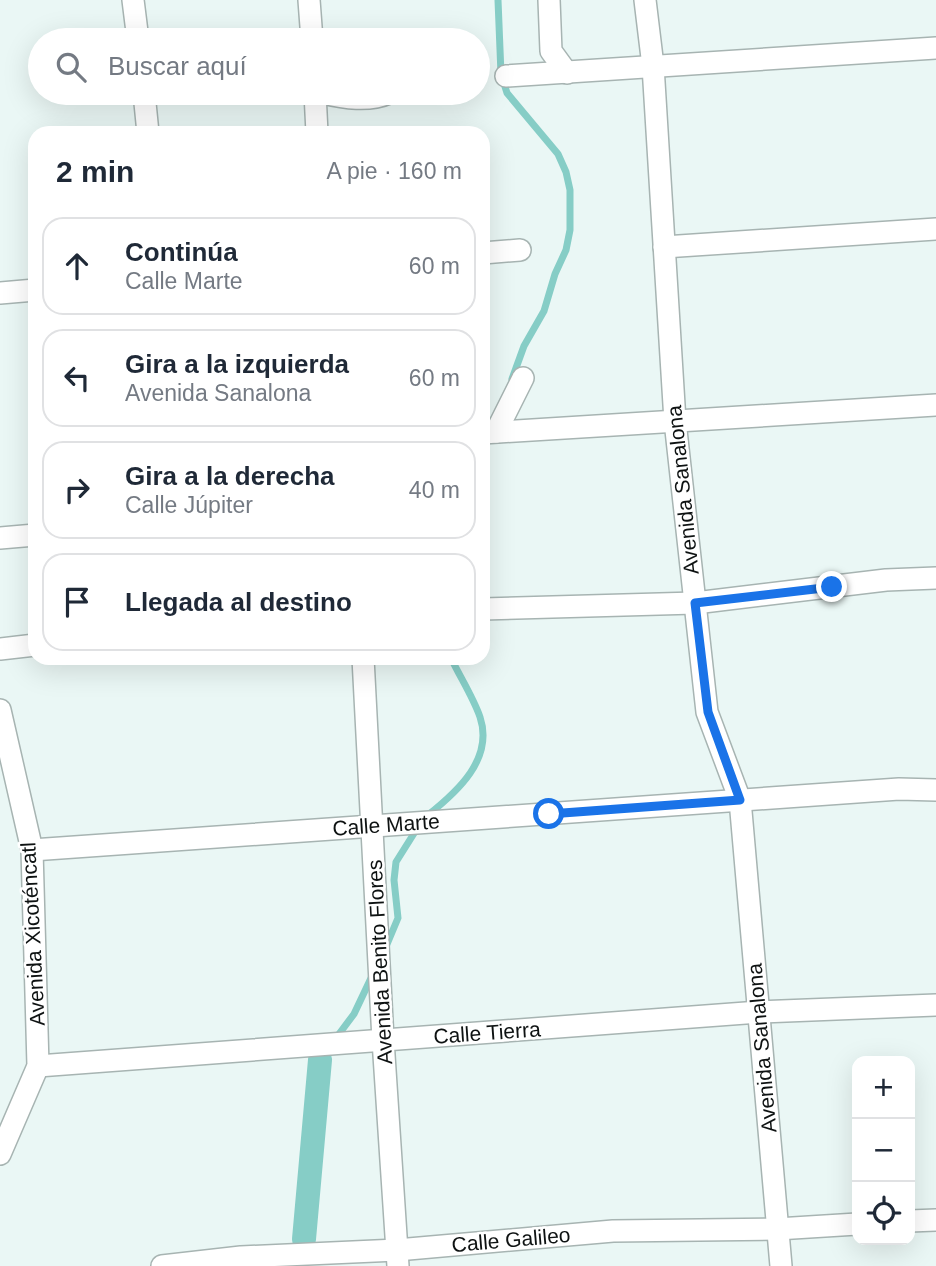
<!DOCTYPE html>
<html lang="es">
<meta charset="utf-8">
<style>
:root{--surface:#fff;--page:#f2f2f3;--text:#1f2937;--muted:#747a83;--line:#e0e1e3}
body{margin:0;font-family:Helvetica,sans-serif;background:var(--page);color:var(--text)}
.controls{position:absolute;right:21px;bottom:21px;display:grid;overflow:hidden;border-radius:14px;box-shadow:0 7px 28px #0002}
.controls button{width:63px;height:63px;display:grid;place-items:center;padding:0;border:0;border-bottom:2px solid var(--line);background:var(--surface);color:var(--text);font:35px sans-serif}
.stop{position:absolute;width:21px;height:21px;margin:-16px;border:5px solid #1a73e8;border-radius:50%;background:#fff}
.stop.end{background:#1a73e8;border-color:#fff;box-shadow:0 2px 7px #0008}
.list{margin:0;padding:0;list-style:none}
h2{display:flex;justify-content:space-between;align-items:center;height:91px;margin:0;padding:0 28px;font-size:30px}
h2 small{font-size:23px;font-weight:400;color:var(--muted)}
.list li{display:grid;grid-template-columns:46px 1fr auto;gap:21px;align-items:center;box-sizing:border-box;height:98px;margin:0 14px 14px;padding:0 14px;border:2px solid var(--line);border-radius:21px}
.list b{display:block;font-size:26px;white-space:nowrap}
.list p{margin:0;font-size:23px;white-space:nowrap;color:var(--muted)}
.list em{font-size:23px;font-style:normal;color:var(--muted)}
.icon{flex:none;width:38px;height:38px;fill:none;stroke:currentColor;stroke-width:2;stroke-linecap:round;stroke-linejoin:round}
.map{position:relative;flex:none;width:936px;height:1266px;overflow:hidden}
.search{position:absolute;background:var(--surface);box-shadow:0 7px 28px #0002;left:28px;top:28px;width:462px;height:77px;display:flex;align-items:center;gap:18px;box-sizing:border-box;padding:0 24px;border-radius:38px;color:var(--muted);font-size:26px}
.panel{position:absolute;background:var(--surface);box-shadow:0 7px 28px #0002;left:28px;top:126px;width:462px;height:539px;border-radius:21px}
.map>svg:first-child{display:block}
.lines{fill:none;stroke-linecap:round;stroke-linejoin:round}
.stream{stroke:#86cdc6;stroke-width:7}
.canal{stroke:#86cdc6;stroke-width:24}
.street-casing{stroke:#a7b4b2;stroke-width:24}
.street{stroke:#fff;stroke-width:21}
.route{stroke:#1a73e8;stroke-width:9}
.labels{text-anchor:middle;stroke-width:5;stroke-linejoin:round;paint-order:stroke}
.street-label{font-size:21px;fill:#0e1212;stroke:#fff}
</style>
<div class="map">
<svg width="936" height="1266" viewBox="0 0 936 1266">
<rect width="100%" height="100%" fill="#eaf7f5"/>
<g class="lines">
<g class="stream">
<polyline points="498,0 501,74 507,93 558,154 566,172 570,190 570,230 566,250 555,274 544,311 524,346 512,379"/>
<path d="M428 815C457 792 494 759 480 717 473 697 460 677 451 658"/>
<polyline points="385,949 398,918 394,880 396,862 418,827"/>
<polyline points="336,1038 354,1014 372,976"/>
<polyline points="320,1060 329,1048"/>
</g>
<polyline class="canal" points="304,1239 320,1060"/>
<g class="street-casing">
<g id="street">
<polyline points="133,0 138,40"/>
<polyline points="309,0 312,40"/>
<polyline points="549,0 551,51 567,73"/>
<polyline points="645,0 653,66 675,421 707,712 740,800 781,1266"/>
<polyline points="506,76 936,48"/>
<polyline points="144,93 148,133"/>
<polyline points="315,93 317,133"/>
<path d="M323 93C344 98 369 102 389 93"/>
<polyline points="664,247 936,229"/>
<polyline points="483,253 520,250"/>
<polyline points="0,293 35,290"/>
<polyline points="496,432 523,378"/>
<polyline points="483,433 936,405"/>
<polyline points="0,538 35,535"/>
<polyline points="483,609 695,603 886,580 936,578"/>
<polyline points="0,649 35,645"/>
<polyline points="363,658 383,1040 398,1266"/>
<polyline points="0,710 32,850 38,1066 0,1154"/>
<polyline points="32,850 899,789 936,790"/>
<polyline points="38,1066 759,1012 936,1005"/>
<polyline points="910,1221 936,1220"/>
<polyline points="162,1266 241,1257 397,1250 613,1231 777,1229 857,1224"/>
</g>
</g>
<use href="#street" class="street"/>
</g>
<g class="lines">
<polyline class="route" points="549,814 740,800 708,712 695,603 832,587"/>
</g>
<g class="labels">
<g class="street-label">
<text transform="translate(683 490) rotate(-96)" y="7">Avenida Sanalona</text>
<text transform="translate(386 825) rotate(-4)" y="7">Calle Marte</text>
<text transform="translate(33 934) rotate(-93)" y="7">Avenida Xicoténcatl</text>
<text transform="translate(380 962) rotate(-93)" y="7">Avenida Benito Flores</text>
<text transform="translate(487 1033) rotate(-4)" y="7">Calle Tierra</text>
<text transform="translate(762 1048) rotate(-95)" y="7">Avenida Sanalona</text>
<text transform="translate(511 1240) rotate(-5)" y="7">Calle Galileo</text>
</g>
</g>
</svg>
<div class="controls">
<button>+</button>
<button>−</button>
<button><svg class="icon" aria-label="locate" viewBox="0 0 24 24"><circle cx="12" cy="12" r="6"/><path d="M12 2v4M12 18v4M2 12h4M18 12h4"/></svg></button>
</div>
<div class="stop" style="left:549px;top:814px"></div>
<div class="stop end" style="left:832px;top:587px"></div>
<div class="search"><svg class="icon" aria-label="search" viewBox="0 0 24 24"><circle cx="10" cy="10" r="6"/><path d="M15 15l6 6"/></svg>Buscar aquí</div>
<section class="panel">
<h2>2 min<small>A pie · 160 m</small></h2>
<ul class="list">
<li><svg class="icon" aria-label="ahead" viewBox="0 0 24 24"><path d="M12 20V5M6 11l6-6 6 6"/></svg><div><b>Continúa</b><p>Calle Marte</p></div><em>60 m</em></li>
<li><svg class="icon" aria-label="left" viewBox="0 0 24 24"><path d="M17 20v-9H6M10 6l-5 5 5 5"/></svg><div><b>Gira a la izquierda</b><p>Avenida Sanalona</p></div><em>60 m</em></li>
<li><svg class="icon" aria-label="right" viewBox="0 0 24 24"><path d="M7 20v-9h11M14 6l5 5-5 5"/></svg><div><b>Gira a la derecha</b><p>Calle Júpiter</p></div><em>40 m</em></li>
<li><svg class="icon" aria-label="arrive" viewBox="0 0 24 24"><path d="M6 21V4h12l-3 4 3 4H6"/></svg><div><b>Llegada al destino</b></div></li>
</ul>
</section>
</div>
